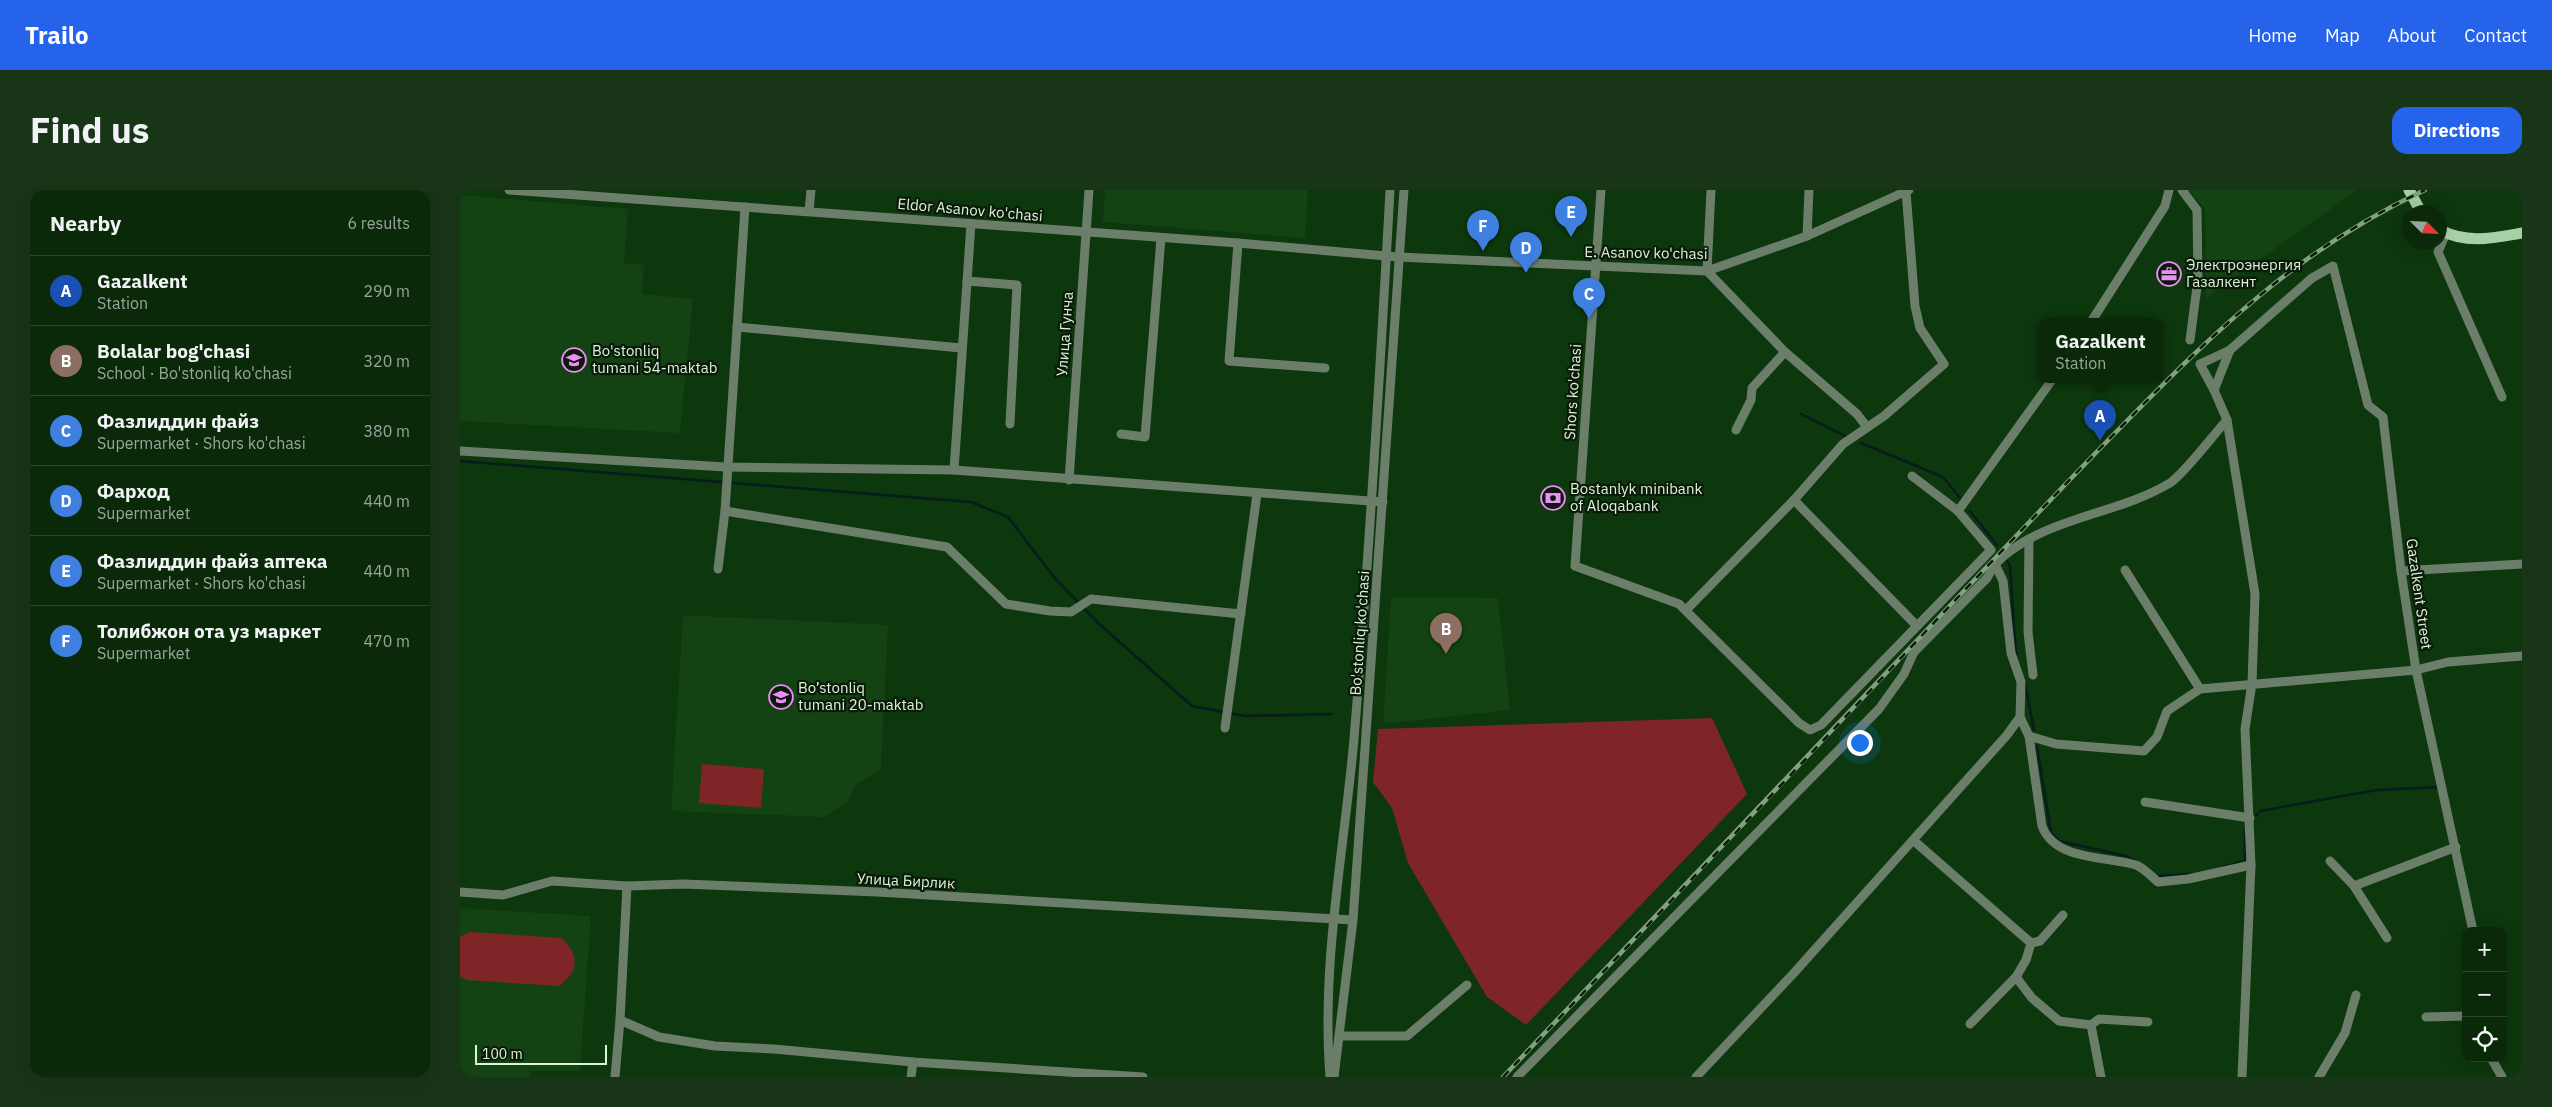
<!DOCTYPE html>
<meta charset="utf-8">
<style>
:root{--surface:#0a2909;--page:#183517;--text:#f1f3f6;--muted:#99a69c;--line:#2a452a;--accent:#2563eb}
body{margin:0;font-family:"IBM Plex Sans",sans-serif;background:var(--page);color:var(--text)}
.controls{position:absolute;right:15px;bottom:15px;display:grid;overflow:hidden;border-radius:10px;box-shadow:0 5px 20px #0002}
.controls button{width:45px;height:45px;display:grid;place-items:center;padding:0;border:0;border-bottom:1px solid var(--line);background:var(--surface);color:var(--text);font:25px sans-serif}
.compass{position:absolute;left:1942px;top:15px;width:45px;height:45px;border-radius:50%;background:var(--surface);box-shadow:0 5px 20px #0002;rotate:114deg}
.scale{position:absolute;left:15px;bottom:12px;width:132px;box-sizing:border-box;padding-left:5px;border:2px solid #dcf3da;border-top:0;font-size:14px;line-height:18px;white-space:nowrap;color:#dcf3da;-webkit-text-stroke:4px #091a08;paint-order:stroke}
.you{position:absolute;left:1399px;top:552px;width:18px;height:18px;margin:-12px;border:4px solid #fff;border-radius:50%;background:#1a73e8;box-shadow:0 0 0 8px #1a73e833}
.badge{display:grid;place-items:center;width:32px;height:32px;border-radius:50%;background:var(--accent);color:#fff;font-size:16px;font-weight:700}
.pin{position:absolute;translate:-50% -41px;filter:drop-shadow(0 1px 2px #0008)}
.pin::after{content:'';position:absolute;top:26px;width:18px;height:15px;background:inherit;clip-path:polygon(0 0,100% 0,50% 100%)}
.popup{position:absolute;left:1578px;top:128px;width:125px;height:65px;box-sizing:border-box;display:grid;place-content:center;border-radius:10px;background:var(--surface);filter:drop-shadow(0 1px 4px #0005);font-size:16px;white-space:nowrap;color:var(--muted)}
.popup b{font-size:19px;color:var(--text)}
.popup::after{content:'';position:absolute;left:50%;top:100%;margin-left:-10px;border:10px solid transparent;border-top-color:var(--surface)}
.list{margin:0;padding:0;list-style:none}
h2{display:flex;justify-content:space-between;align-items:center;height:65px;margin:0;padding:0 20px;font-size:21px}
h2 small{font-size:16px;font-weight:400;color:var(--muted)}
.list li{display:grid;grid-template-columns:32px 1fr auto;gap:15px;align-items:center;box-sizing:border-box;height:70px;padding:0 20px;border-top:1px solid var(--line)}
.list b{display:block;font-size:19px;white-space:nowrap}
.list p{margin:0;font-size:16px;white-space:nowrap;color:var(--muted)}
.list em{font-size:16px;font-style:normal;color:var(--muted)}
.icon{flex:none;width:28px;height:28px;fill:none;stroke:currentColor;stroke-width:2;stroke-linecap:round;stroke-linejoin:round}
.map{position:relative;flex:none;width:2062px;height:887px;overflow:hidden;border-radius:15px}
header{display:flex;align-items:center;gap:30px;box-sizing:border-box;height:70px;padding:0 25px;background:var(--accent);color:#fff}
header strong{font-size:24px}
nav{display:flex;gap:28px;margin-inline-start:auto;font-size:18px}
.intro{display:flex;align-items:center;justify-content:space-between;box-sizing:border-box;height:120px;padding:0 30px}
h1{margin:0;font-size:35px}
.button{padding:12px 22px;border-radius:15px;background:var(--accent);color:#fff;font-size:18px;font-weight:700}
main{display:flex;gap:30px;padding:0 30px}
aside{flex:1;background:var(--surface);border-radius:15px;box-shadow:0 5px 20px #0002}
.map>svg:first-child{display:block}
.built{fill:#134312}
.green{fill:#7f2528}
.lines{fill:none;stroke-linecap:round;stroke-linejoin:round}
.stream{stroke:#061c1e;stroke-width:2.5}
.minor{stroke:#6b7e6a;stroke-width:9}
.major{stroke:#a9cfa5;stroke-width:11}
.rail-casing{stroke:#82a180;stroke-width:4.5}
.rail{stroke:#091a08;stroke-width:2.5;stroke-dasharray:8;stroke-linecap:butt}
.labels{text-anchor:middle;stroke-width:4.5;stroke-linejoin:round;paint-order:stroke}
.street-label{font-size:15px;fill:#dcf3da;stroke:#091a08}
.poi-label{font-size:15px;fill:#dcf3da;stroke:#091a08;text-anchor:start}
</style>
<header>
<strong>Trailo</strong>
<nav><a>Home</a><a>Map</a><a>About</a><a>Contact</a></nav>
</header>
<div class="intro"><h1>Find us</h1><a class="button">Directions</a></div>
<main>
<aside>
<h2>Nearby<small>6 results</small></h2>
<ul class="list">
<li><span class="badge" style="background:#1a4fb4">A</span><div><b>Gazalkent</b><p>Station</p></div><em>290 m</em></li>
<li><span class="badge" style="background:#8d6e63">B</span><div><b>Bolalar bog'chasi</b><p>School · Bo'stonliq ko'chasi</p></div><em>320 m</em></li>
<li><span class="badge" style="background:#3f7fe0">C</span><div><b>Фазлиддин файз</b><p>Supermarket · Shors ko'chasi</p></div><em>380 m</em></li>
<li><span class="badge" style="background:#3f7fe0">D</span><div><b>Фарход</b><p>Supermarket</p></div><em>440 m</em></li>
<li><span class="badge" style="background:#3f7fe0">E</span><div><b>Фазлиддин файз аптека</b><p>Supermarket · Shors ko'chasi</p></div><em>440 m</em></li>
<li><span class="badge" style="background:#3f7fe0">F</span><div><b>Толибжон ота уз маркет</b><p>Supermarket</p></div><em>470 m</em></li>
</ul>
</aside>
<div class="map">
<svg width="2062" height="887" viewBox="0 0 2062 887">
<rect width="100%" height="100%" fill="#0d370c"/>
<g class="built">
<polygon points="645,0 848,0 845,48 643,32"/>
<polygon points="1728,0 1897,0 1746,108 1745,19"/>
<polygon points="0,5 168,19 164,73 184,75 182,104 233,109 220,243 0,231"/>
<polygon points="931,407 1038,408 1050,520 923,534"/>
<polygon points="223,425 428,435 421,579 395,595 387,613 364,627 211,621"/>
<polygon points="0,718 131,726 120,881 70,881 69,887 0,887"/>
</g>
<g class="green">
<polygon points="1252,528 1287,604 1066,835 1027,807 948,673 932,618 913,592 918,539"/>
<polygon points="242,574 304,579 301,618 239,613"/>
<path d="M10 742 102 748C120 767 119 780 99 796L7 790 0 786V747Z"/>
</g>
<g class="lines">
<g class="stream">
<polyline points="1341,224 1387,247"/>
<polyline points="1401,253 1483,287 1500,308"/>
<polyline points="0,271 511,312 548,327 593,386 638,433 732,516 785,526 871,524"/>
<polyline points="1510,321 1537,355"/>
<polyline points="1546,369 1550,376 1556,467"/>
<polyline points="1565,493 1574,540"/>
<polyline points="1577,556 1591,643 1599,651 1666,666 1675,671"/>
<polyline points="1796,626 1800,621 1917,600 1978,597"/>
<polyline points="1762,677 1785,671 1785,640"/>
<polyline points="1696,686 1733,684"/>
</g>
<g class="minor">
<polyline points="49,0 778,53 938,67 1247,81 1347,46 1449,0"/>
<polyline points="1141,0 1115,376 1219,414 1339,533 1350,540 1361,535 1531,360 1498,321 1452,286"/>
<polyline points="1251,0 1247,81 1325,162 1397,224 1407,237"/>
<polyline points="1722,0 1737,20 1738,89 1730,150"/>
<polyline points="349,21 351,0"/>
<polyline points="1986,43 1978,62 2042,207"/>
<polyline points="1347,46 1349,0"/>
<polyline points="778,53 769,171 865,178"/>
<polyline points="507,91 557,95 550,234"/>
<polyline points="1631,132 1705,16 1709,0"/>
<polyline points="277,137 501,158"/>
<polyline points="1754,200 1770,160"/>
<polyline points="1276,240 1291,210 1292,198 1325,162"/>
<polyline points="661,244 685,247 701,48"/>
<polyline points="0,261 266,277 494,280 923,312"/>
<polyline points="494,280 511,34"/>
<polyline points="609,290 629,0"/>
<polyline points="1334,310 1457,436"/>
<polyline points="265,321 487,357 546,414 590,421 611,422 631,409 781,424"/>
<polyline points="1498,321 1592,190"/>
<polyline points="1569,349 1568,442 1573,485"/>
<polyline points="258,379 265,321 285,17"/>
<polyline points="1665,380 1740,499"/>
<polyline points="1941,381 2062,374"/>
<polyline points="1226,420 1334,310 1383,254 1424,226 1484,174 1460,138 1455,116 1446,1"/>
<path d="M1560 527 1569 546 1582 636C1595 671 1646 666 1676 675 1684 678 1692 687 1698 692L1728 689 1791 675"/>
<polyline points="765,538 797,304"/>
<polyline points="1569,546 1596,554 1684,561 1697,547 1707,521 1740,499 1956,480 1988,472 2062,466"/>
<polyline points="1685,612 1790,628"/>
<polyline points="1453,650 1571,753"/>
<polyline points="1870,671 1894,696 1927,748"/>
<polyline points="1894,696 1996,657"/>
<polyline points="0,702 43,705 92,691 167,696 224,694 417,702 893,730"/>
<polyline points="1556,787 1566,770 1571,753 1580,751 1603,725"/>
<polyline points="1966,827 2006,826"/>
<polyline points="160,830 199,847 255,856 314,859 453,872 683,887"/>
<polyline points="1510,834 1556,787 1572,808 1599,831 1631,835 1641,887"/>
<polyline points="1631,835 1639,829 1688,832"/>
<polyline points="881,846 947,846 1007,795"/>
<polyline points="2031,868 2042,887"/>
<polyline points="155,887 160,830 167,696"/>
<polyline points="451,887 453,872"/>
<path d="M870 887C861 774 884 661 894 549 909 366 920 183 930 0"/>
<polyline points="874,887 893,730 944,0"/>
<polyline points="1057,887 1419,519 1444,484 1454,462 1527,388 1535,374"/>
<path d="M1236 887 1333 784 1547 545 1560 527 1561 492 1551 463 1543 391 1535 374C1582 327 1655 326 1710 293 1724 284 1754 244 1767 230"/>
<polyline points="1782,887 1791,675 1785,539 1792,493 1795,404 1767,230 1754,200 1740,174 1770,160 1852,88 1873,76 1908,215 1923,227 1941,381 1956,480 2013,741"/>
<polyline points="1859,887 1885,843 1896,805"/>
</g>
<g class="major">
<polyline points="1949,0 1961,22"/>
<path d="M1980 40C2007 54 2033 48 2062 43"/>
</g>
<g class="rail-casing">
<path id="rail" d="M1043 887C1190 733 1337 579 1483 423 1542 361 1601 298 1661 237 1757 139 1839 59 1965 0"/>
</g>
<use href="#rail" class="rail"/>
</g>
<defs>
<g id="office-ring" transform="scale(1.25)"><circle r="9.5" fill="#091a08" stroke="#ed8cf9" stroke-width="1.5"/><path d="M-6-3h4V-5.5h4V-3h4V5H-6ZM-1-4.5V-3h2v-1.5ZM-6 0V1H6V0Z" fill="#ed8cf9"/></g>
<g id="school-ring" transform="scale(1.25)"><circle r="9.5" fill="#091a08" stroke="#ed8cf9" stroke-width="1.5"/><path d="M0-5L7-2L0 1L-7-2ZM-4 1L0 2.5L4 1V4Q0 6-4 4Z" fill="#ed8cf9"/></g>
<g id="bank-ring" transform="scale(1.25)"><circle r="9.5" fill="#091a08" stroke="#ed8cf9" stroke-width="1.5"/><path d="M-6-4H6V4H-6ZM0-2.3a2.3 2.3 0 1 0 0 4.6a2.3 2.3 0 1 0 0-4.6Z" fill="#ed8cf9"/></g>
</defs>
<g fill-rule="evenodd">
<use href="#office-ring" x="1709" y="84"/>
<use href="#school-ring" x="114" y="170"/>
<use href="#bank-ring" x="1093" y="308"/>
<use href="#school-ring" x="321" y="507"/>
</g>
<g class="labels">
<g class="street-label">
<text transform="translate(510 20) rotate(5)" y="5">Eldor Asanov ko'chasi</text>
<text transform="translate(1186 63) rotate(1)" y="5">E. Asanov ko'chasi</text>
<text transform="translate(605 144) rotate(-86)" y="5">Улица Гунча</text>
<text transform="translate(1113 202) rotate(-86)" y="5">Shors ko'chasi</text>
<text transform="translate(1959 404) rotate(82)" y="5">Gazalkent Street</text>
<text transform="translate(900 443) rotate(-86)" y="5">Bo'stonliq ko'chasi</text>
<text transform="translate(446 691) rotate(3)" y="5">Улица Бирлик</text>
</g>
<g class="poi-label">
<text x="1726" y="80">Электроэнергия<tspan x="1726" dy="17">Газалкент</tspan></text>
<text x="132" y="166">Bo'stonliq<tspan x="132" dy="17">tumani 54-maktab</tspan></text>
<text x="1110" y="304">Bostanlyk minibank<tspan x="1110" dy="17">of Aloqabank</tspan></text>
<text x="338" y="503">Bo’stonliq<tspan x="338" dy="17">tumani 20-maktab</tspan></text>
</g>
</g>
</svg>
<div class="controls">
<button>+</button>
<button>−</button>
<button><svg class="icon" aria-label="locate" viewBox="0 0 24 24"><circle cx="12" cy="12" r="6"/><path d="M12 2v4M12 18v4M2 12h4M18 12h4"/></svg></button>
</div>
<svg class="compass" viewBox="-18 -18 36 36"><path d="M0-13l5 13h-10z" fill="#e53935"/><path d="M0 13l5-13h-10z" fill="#99a69c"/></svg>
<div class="scale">100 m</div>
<div class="you"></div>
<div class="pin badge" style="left:1640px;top:251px;background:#1a4fb4">A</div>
<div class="popup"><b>Gazalkent</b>Station</div>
<div class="pin badge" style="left:986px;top:464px;background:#8d6e63">B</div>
<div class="pin badge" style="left:1129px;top:129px;background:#3f7fe0">C</div>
<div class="pin badge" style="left:1066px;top:83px;background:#3f7fe0">D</div>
<div class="pin badge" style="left:1111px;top:47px;background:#3f7fe0">E</div>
<div class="pin badge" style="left:1023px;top:61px;background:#3f7fe0">F</div>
</div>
</main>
